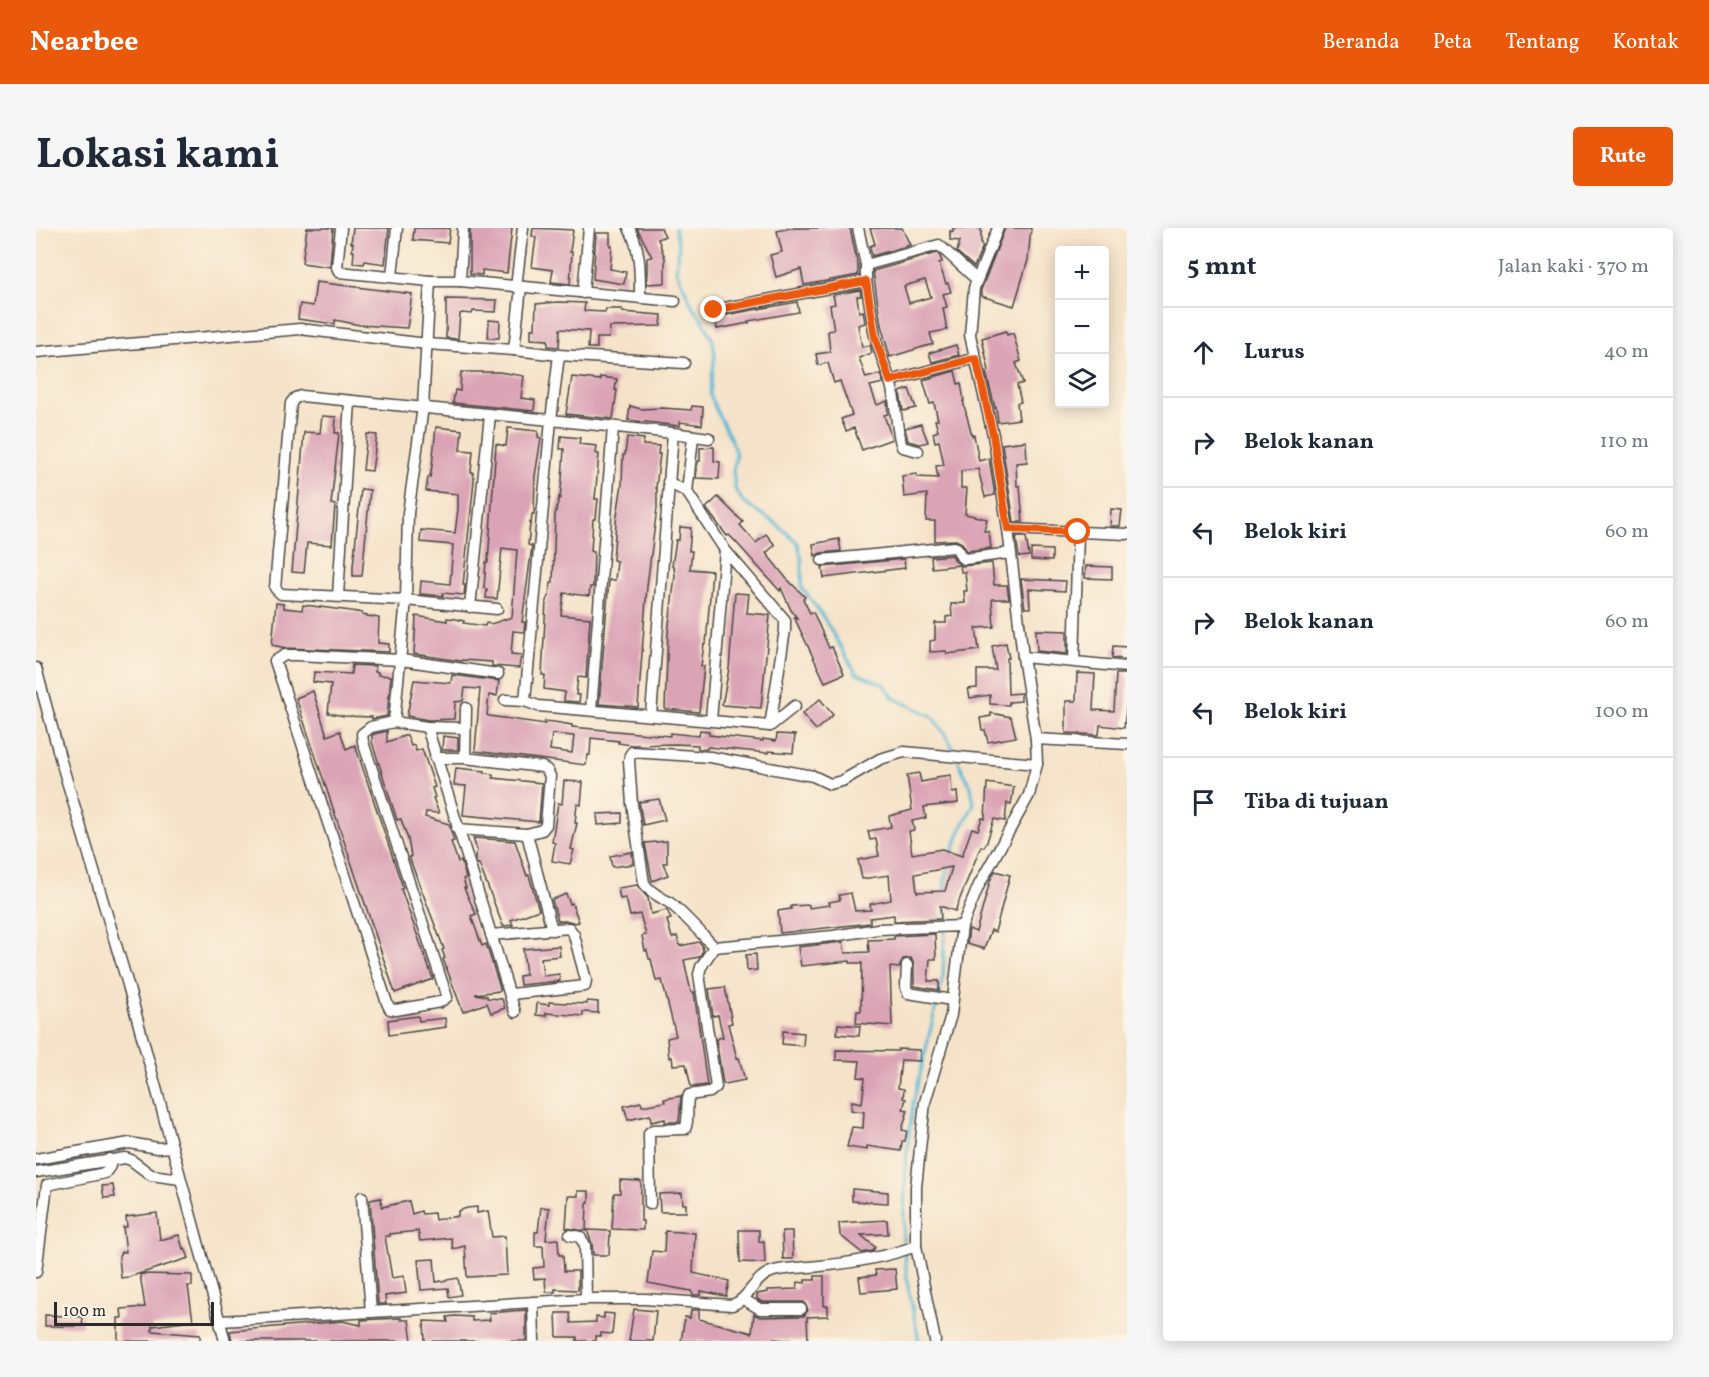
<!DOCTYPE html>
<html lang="id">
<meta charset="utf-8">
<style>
:root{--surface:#fff;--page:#f6f6f7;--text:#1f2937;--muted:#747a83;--line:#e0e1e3;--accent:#ea580c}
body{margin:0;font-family:Vollkorn,serif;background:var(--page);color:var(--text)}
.controls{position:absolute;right:18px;top:18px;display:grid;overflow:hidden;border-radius:6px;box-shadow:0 3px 15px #0003}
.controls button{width:54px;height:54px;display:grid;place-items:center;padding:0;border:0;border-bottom:2px solid var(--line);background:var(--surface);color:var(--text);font:30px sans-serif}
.scale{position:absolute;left:18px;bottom:15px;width:160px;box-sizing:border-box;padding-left:6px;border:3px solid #2b2b2b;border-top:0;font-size:16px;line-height:21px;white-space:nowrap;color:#2b2b2b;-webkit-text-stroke:4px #fcf5e5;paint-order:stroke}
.stop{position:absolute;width:18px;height:18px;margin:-14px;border:4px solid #ea580c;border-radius:50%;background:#fff}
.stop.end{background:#ea580c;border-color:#fff;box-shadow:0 2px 6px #0008}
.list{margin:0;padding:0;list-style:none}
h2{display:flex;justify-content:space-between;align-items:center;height:78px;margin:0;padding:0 24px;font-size:26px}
h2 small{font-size:20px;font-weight:400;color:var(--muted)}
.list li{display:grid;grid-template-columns:39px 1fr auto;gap:18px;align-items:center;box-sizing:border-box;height:90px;padding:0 24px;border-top:2px solid var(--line)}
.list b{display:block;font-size:22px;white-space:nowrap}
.list em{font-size:20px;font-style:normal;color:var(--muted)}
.icon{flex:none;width:33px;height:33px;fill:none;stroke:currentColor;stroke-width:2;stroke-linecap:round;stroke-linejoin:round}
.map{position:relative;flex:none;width:1091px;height:1113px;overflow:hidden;border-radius:6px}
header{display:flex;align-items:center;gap:36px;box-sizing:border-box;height:84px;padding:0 30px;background:var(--accent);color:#fff}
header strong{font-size:28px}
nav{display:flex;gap:33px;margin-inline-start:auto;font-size:21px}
.intro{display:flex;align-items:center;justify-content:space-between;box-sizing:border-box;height:144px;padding:0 36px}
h1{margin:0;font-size:42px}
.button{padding:15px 27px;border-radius:6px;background:var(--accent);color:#fff;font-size:21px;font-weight:700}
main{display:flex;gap:36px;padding:0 36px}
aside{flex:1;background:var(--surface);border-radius:6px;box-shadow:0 3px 15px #0003}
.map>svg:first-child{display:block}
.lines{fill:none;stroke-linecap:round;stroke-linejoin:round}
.stream{stroke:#55b8d4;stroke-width:3}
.building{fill:#daa3b6;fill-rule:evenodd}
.street-casing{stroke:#494743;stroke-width:13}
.street{stroke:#fff;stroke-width:10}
.route{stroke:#ea580c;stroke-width:8}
</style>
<header>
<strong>Nearbee</strong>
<nav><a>Beranda</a><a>Peta</a><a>Tentang</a><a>Kontak</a></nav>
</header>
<div class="intro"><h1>Lokasi kami</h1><a class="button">Rute</a></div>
<main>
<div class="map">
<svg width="1091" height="1113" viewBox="0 0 1091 1113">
<rect width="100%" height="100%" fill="#fcf5e5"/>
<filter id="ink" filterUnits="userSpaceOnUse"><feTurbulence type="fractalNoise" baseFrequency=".0167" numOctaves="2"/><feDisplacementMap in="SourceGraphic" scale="12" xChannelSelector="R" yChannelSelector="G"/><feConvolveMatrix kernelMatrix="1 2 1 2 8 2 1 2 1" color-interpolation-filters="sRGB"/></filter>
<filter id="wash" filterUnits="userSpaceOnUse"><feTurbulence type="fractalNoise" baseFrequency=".008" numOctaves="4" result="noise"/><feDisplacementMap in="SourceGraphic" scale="24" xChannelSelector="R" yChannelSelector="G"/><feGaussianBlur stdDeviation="1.35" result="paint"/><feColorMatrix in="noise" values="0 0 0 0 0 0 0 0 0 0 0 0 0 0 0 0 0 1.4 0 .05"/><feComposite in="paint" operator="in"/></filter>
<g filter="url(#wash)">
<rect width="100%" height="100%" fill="#f5e3c9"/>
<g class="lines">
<g class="stream">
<polyline points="639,0 643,21 640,42 657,79 668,94 677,113 679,127 674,166 680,182 696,213 700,228 697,243 699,261 708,275 738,294 762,315 766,333 766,360 786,387 820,445 847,456 859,471 896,488 914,514 920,527"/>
<polyline points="916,626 922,607 938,576 935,559 922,533"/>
<polyline points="910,664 908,659 912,638"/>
<polyline points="883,1113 872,1059 867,1010 870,932 877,876 907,749 910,676"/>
</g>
</g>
<g id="blocks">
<g class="building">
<polygon points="271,0 297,0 294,39 266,35"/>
<polygon points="317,0 353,0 349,36 329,33 328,36 317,35 318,23 316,23 317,15 315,15"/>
<polygon points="378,0 414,0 412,15 377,12"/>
<polygon points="434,0 476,0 471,45 446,42 446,47 434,46"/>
<polygon points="497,0 537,2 534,24 536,24 534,56 515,54 517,42 496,39 500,9 496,8"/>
<polygon points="601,0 625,0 629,8 622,11 629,30 629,55 611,56 611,30 616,29"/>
<polygon points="754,0 814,0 822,38 822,47 768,57 765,41 740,49 734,27 746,24 741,3"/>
<polygon points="834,0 866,0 874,17 836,28 834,18 839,16"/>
<polygon points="917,0 945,0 945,17 947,18 938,39 921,24 924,13 914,12 914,3 917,4"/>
<polygon points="969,0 995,0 992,32 978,78 945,68 945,62"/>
<polygon points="560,5 574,5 574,18 576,18 574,41 590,44 588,56 557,51"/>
<path d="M901 25 904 28 906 34 903 35 910 56 912 55 915 64 907 66 911 79 907 80 911 102 894 105 897 116 854 129 845 97 837 43ZM889 52 895 69 873 75 868 58Z"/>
<polygon points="280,54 376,66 371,100 324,97 299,92 299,96 262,91 264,76 277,78"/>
<polygon points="824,62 825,68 821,68 823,84 827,83 829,95 822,97 826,119 834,117 836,125 823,130 830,150 844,146 847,155 834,158 841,177 851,173 852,186 848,187 856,211 826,222 818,200 810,203 805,191 816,187 804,153 798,155 792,135 782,137 780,126 794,124 792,103 798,102 794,77 799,76 797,67"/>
<polygon points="410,71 461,72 460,84 437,83 436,86 426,85 424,86 422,111 410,110"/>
<polygon points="522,74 549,75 548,83 569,84 570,81 586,81 586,84 626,87 625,98 574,99 573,110 561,110 561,120 552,120 553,103 524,101 523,119 512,118 512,112 495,111 495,101 499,101 500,76"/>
<polygon points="761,74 763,84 712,93 713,95 681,101 679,89"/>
<polygon points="453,92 464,93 463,110 452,110"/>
<polygon points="970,103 971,107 977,105 985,133 980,135 987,155 981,157 985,174 981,175 983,191 962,194 960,179 959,180 950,144 953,143 946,110"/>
<polygon points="920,117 923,127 896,134 893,125"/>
<polygon points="919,143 922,156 925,155 928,173 927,173 936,208 938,207 943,233 953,230 959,267 949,269 942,241 925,243 925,260 931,260 929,286 951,291 948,303 953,303 955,320 931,323 926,315 920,312 899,313 899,293 890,293 891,266 868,269 866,248 881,246 881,249 902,250 900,238 908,237 903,213 899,214 897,205 902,203 899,192 902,192 898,175 894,176 887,152"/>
<polygon points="425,144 463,144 488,148 485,170 499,172 498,183 417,175 419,162 424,163"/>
<polygon points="536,149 564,152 564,149 581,151 579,162 581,162 577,191 530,186"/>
<polygon points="873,161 880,180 867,183 864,164"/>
<polygon points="594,178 605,181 626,180 655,182 656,178 667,179 666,197 644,194 644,198 592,192"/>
<polygon points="286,188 300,189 299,205 303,205 295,276 299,277 296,317 271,315 268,345 256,344 268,204 284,205"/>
<polygon points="885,196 892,214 884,216 872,213 869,200"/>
<polygon points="400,199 426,202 424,222 437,223 435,244 437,244 438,251 437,263 427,357 429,357 428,367 407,365 407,368 384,366 385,353 414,356 417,317 384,314 385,302 419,305 422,281 422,266 390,263 392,249 394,249 396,238"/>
<polygon points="472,200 502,203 502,209 505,210 499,248 498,286 496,286 495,296 494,295 492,317 496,318 486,394 489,394 488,404 477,403 475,426 485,427 483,440 456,438 456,434 426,432 425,433 378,426 380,388 411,393 411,390 420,391 428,393 427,395 449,398 450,395 455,396 476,389 481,322 466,320 461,371 450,370 451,361 448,360 450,334 452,334 460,216 470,218"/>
<polygon points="331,206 341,207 336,243 327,242"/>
<polygon points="525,208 544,210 543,216 561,218 560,226 563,226 559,271 562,271 560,291 557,291 555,323 558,324 557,359 554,359 553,368 528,365 525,387 554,390 550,450 542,449 540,467 544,467 543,474 528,473 529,464 508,461 509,447 506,447 510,373 513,367 515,355 517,355 519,287 523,269 524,270 526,251 528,221 524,221"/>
<polygon points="591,209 608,211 607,217 623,218 622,226 624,226 620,260 621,260 621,280 611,358 602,479 563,476 573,352 579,352 581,333 577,332 580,294 586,256 587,227 589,227"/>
<polygon points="990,213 991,234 980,235 981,258 984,258 987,294 978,294 966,216"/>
<polygon points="678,219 678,233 684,234 683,251 660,250 662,233 664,233 664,220"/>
<polygon points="325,261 334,262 326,348 317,348 317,338"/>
<polygon points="682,269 707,294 704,297 720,315 730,306 739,317 730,325 750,350 769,369 767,371 774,385 777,384 793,420 796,419 808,446 789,454 758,389 761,390 755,382 745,360 744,363 699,313 693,307 691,308 670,280"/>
<polygon points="1075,281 1086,282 1084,298 1074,298"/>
<polygon points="644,299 655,300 653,323 656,323 654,341 676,343 670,416 668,416 665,438 668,438 663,484 629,481 632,405 639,348 638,338 636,338 640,312 643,312"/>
<polygon points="980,309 990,309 993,328 983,329"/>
<polygon points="803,311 805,323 785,325 779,328 777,316"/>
<polygon points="995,321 1016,322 1016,333 995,332"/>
<polygon points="916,327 919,333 926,338 956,335 958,357 971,357 973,371 957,371 956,372 958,399 940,400 943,422 911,426 910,423 894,424 894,413 899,412 899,395 910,395 910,389 916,388 915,376 929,375 928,363 931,363 929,344 925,344 924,337 896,340 895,329"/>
<polygon points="868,331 869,340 788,350 786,339"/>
<polygon points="1050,338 1076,339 1076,351 1049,350"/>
<polygon points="985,351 1030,353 1029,363 993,361 994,380 989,380"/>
<polygon points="699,365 713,366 711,385 734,387 725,480 686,477 693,441"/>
<polygon points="240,375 248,376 248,380 266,382 267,377 276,378 315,383 326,385 326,387 343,390 342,415 353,416 353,424 250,420 236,417"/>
<polygon points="1000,402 1031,403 1031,426 1001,423"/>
<polygon points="970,415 973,430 971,430 972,466 985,465 985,473 973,474 973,477 954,476 954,467 934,470 932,461 941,460 941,442 960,442 956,418"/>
<polygon points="1077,418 1091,419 1091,431 1076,430"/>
<polygon points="316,437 339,438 339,444 342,444 342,447 355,448 351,488 336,491 336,489 308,488 292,485 295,456 277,454 278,444 315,446"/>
<polygon points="1041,445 1059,446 1057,482 1078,483 1080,446 1091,446 1091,473 1088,500 1064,497 1063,507 1030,505 1030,473 1040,473"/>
<path d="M416 447 463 453 461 468 453 467 451 487 453 488 509 496V493L518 494 536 497V499L634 508V505L663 508 664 502 673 503V507L727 513V511L740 513 741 506 759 507 757 525 732 523V525L672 519 671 521H662V517L639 516 596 517 582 515 583 513 555 510 554 527H552L550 537 439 523 444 461 429 460 427 473 419 474 418 491 392 492 371 488 378 452 415 455ZM516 506 538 508 536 525 514 522Z"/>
<polygon points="277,463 291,508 304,503 310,521 319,517 367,660 365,661 397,751 359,765 260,470"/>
<polygon points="784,471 797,487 780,502 766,486"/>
<polygon points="955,485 975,489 980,509 952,514 949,502 946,502 944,490 955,488"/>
<polygon points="351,503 351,514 371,507 375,518 378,517 380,523 386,521 399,559 396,560 399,569 397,570 403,585 390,584 389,589 413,596 418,613 415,614 422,634 425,633 430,650 427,651 430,660 428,660 440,686 435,688 446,718 450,716 464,760 464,763 439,766 451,768 451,770 466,771 469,780 455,785 451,775 427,784 407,731 409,730 406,722 408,721 373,629 375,628 372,611 365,591 361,592 336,514 336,508 338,506"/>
<polygon points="407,508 422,510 422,522 406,522"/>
<polygon points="420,540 449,543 449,545 457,546 457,550 506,555 503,594 427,587 430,558 418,557"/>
<path d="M883 545 885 554 900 551V549L915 547 916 565 921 564 922 575 888 579 890 590 876 593 878 602 873 603 876 626 906 621 926 628 936 600 942 602 946 590 949 591 951 555 978 559 975 576 971 575 969 593 958 591 951 614 948 619 945 618 919 683 904 678 905 691 858 693V687L834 690V695L744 705 742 683 755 681V678L773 677V680L794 677 793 674 804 672 803 667 815 665 819 683 835 682 834 676 855 672 853 647 826 651 822 632 843 628 840 611 834 612 832 603 855 599 853 588 876 582 871 547ZM916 639 909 663 881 664 879 646Z"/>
<polygon points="528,553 547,554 545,577 541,576 539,595 541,595 535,621 538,622 534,636 516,633 519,615 516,614 522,575 526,576"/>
<polygon points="623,571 629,592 607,597 603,574"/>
<polygon points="586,585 586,595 562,597 561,586"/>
<polygon points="437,610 479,613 491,648 493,647 503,682 475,692 477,697 467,698 443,636 441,636 439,628 441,623"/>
<polygon points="631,613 631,635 627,635 632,647 616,653 609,615"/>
<polygon points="596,624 597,636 576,639 574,628"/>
<polygon points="959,643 974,647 959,704 955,702 948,721 931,716 933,701 940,704 954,653"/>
<polygon points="601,657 612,670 615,686 631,682 632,684 635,691 631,692 636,710 641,708 644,718 663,714 666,717 667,723 663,729 648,732 655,764 658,764 671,857 655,859 650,836 637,837 636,829 633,830 631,810 640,808 626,752 620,753 615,731 613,731 611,722 609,723 606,708 610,707 604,686 594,688 590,670 584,671 582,660"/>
<polygon points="530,666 534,676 536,675 543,694 539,695 533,693 522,693 516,672"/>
<polygon points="899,706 900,731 894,731 892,753 903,753 903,762 878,758 878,737 875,730 867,731 863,740 854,739 856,798 820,795 821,783 825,783 826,735 814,735 814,733 765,738 762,719 807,714 809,725 833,724 832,712 858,711 858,708"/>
<polygon points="523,718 524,728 505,730 507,748 523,746 524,753 484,757 483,748 490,747 487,721"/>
<polygon points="720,726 721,742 711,743 710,727"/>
<polygon points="689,759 696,795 692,796 701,830 703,830 709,852 689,856 687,855 680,811 687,809 682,787 677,788 673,761"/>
<polygon points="551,773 562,774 562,785 547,784 547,788 510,785 510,788 500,787 501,775 513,777 513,774 551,776"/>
<polygon points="382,788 383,793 409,790 410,799 353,807 352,792"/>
<polygon points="802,796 824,798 823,808 801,806"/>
<polygon points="747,803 768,805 767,818 746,816"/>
<polygon points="862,821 884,822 884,833 865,832 862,860 868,861 867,870 870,871 867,881 872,882 866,902 871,903 869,913 866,913 865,923 831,918 831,922 811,919 816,899 827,900 828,884 815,882 816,873 826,875 829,850 822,849 824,833 800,832 800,822 862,823"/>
<polygon points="645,868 643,894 629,894 629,891 615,894 614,887 592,892 588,878 605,874 606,878 629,874 628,871"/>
<polygon points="584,952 605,953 605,993 607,993 607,1002 576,1001 578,965 584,965"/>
<polygon points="77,957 79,969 68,970 66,958"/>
<polygon points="816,961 852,964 852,975 816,973"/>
<polygon points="542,963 553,963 553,975 551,975 550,1003 530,1000 532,968 542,968"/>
<polygon points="646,965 647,976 650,976 650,984 624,984 623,966"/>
<polygon points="345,970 346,979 373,973 376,986 385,983 386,986 398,985 399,992 422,988 422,983 431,980 441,979 441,985 452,983 456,1009 469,1008 471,1047 431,1049 429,1018 417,1021 415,1010 384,1013 382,1003 354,1006 354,1008 349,1008 356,1050 368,1048 370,1065 349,1068 350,1076 342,1076 334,972"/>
<polygon points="505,979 513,980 510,1012 522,1011 523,1027 527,1027 528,1043 542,1043 542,1062 519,1061 519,1064 510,1064 509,1050 498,1051 497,1040 508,1039 507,1018 499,1018 499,1004 502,1004"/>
<polygon points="121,985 124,1012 143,1007 147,1021 149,1020 153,1030 93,1049 85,1050 83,1029 85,1024 90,1024 87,999 91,999 90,989"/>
<polygon points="851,992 852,1006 825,1007 839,1019 837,1023 826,1025 804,1007 803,995"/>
<polygon points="551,1002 574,1003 573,1027 557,1027 556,1016"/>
<polygon points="703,1002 723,1002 723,1014 728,1013 729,1035 704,1034"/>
<polygon points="629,1003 659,1005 657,1045 693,1053 690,1068 665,1063 665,1067 657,1067 655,1063 612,1055 616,1023 628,1024"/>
<polygon points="746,1003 756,1003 757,1031 747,1031"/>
<polygon points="398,1031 400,1054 422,1050 425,1067 413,1069 412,1060 385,1062 382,1032"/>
<polygon points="859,1041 861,1061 825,1064 823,1049 840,1047 839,1042"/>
<polygon points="104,1046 156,1047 156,1058 152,1058 157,1093 116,1098 116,1103 164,1107 164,1113 82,1113 82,1090 86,1090 85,1081 109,1079"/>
<polygon points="779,1048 788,1048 788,1078 792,1078 792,1088 771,1089 772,1113 736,1111 736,1113 645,1113 649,1089 654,1090 655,1082 663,1082 663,1091 716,1105 718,1086 724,1089 768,1088 772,1082 768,1074 726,1074 721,1071 721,1066 732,1064 732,1062 761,1061 762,1054 769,1055 769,1052 779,1052"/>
<polygon points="598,1081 620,1083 617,1113 593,1113"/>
<polygon points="490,1082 490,1113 389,1113 388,1093 412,1094 411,1089 419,1088 436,1089 436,1093 454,1092 453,1085"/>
<polygon points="520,1085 534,1085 535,1095 560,1094 560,1089 568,1090 568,1085 578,1086 576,1106 565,1105 565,1108 559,1108 559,1113 541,1113 541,1109 521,1109"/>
<polygon points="9,1087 47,1089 46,1098 9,1098"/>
<polygon points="365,1090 365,1092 373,1092 376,1113 196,1113 194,1103 306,1093 325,1097 325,1092"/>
</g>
</g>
</g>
<g filter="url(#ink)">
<use href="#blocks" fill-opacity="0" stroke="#494743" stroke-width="1.5"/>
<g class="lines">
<g class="street-casing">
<g id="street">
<polyline points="305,0 301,39 303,44 394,53 387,179 372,285 370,372 358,494 391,499 479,784"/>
<path d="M593 0C605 21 604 46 604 70"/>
<polyline points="822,0 830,37 830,53 839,109 854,153 940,130"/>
<polyline points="830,37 903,17 940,51"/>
<polyline points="356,48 361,0"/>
<polyline points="394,53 424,53 427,0"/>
<polyline points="424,53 639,73"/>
<polyline points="480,59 487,0"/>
<polyline points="547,65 553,0"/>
<polyline points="678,82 830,53"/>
<polyline points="478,122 485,59"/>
<polyline points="0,124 264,101 391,116 478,122 523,127 648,135"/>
<polyline points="523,127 515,192 637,205 673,210"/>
<path d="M854 153C861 175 859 198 866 219L882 223"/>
<polyline points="632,254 651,264 689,322 749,392 749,402 734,498"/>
<polyline points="651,264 657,209"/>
<polyline points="972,301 1091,306"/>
<polyline points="786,332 918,319 921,320 925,329 929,331 974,325"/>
<polyline points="302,368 314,173"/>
<polyline points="434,379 454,187"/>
<polyline points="461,381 370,372 245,366 239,360 255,175 259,170 265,168 515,192 489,473 502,478 734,498 759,478"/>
<polyline points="987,429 1091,439"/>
<polyline points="1038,433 1042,304"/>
<polyline points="0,440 25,533 92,757 189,1113"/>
<polyline points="469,472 489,473"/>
<polyline points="555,482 577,199"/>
<polyline points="615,487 637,205"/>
<polyline points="675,492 689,322"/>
<polyline points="358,494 335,499 326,506 327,514 411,769 404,774 360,782 354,781 351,775 239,433 249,427 261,427 365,432 462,446"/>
<polyline points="391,499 428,500"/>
<polyline points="1000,511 1091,516"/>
<polyline points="399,530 429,530 506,539 511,542 514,548 510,597 506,602 491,606 516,702"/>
<polyline points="429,530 430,480"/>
<polyline points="421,601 491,606"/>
<polyline points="926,698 943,657 993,567 1001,536 1000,511 987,429 972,301 957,207 934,107 938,60 962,0"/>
<polyline points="455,707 533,700 538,707 550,752 549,758 475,766"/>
<path d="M678 719C664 704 650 688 634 675 625 669 614 665 608 655L596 576 593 533 594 527 596 524 674 529 777 548 794 556 806 553 844 531 868 524 1001 536"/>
<polyline points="871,737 870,759 872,765 916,772"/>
<polyline points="0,931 94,915 121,920 136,919"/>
<polyline points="0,944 89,930 95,932 115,947 144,951"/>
<polyline points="326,969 335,1084"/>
<polyline points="534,1007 544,1009 549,1017 550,1071"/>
<polyline points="880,1018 899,1113"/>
<polyline points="0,1044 11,957 69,945 74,938 73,931"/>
<polyline points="707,1071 724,1081 765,1081"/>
<polyline points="497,1074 498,1113"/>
<path d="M184 1093 550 1071H609L696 1077C714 1071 718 1048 738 1043 753 1039 769 1040 784 1038 816 1035 850 1029 880 1018V959L889 874 915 787 926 698 842 701 797 708 678 719 665 739 663 746 680 859 674 864 653 867C649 877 654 891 649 901L617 902 613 905 614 976"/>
</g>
</g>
<use href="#street" class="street"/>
</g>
</g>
<g class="lines" filter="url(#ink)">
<polyline class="route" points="678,82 830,53 839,109 854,153 940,130 957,207 972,301 1042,304"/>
</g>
</svg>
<div class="controls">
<button>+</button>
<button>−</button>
<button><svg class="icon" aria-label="layers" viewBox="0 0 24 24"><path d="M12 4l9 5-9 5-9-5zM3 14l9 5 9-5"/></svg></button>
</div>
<div class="scale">100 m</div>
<div class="stop" style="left:1042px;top:304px"></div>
<div class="stop end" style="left:678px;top:82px"></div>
</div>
<aside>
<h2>5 mnt<small>Jalan kaki · 370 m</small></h2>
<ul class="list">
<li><svg class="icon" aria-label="ahead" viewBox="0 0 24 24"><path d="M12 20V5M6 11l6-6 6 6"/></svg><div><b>Lurus</b></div><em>40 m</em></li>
<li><svg class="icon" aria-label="right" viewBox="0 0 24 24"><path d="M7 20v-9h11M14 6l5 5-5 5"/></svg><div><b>Belok kanan</b></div><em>110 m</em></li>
<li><svg class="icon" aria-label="left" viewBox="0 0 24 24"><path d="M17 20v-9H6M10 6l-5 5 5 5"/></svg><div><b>Belok kiri</b></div><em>60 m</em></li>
<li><svg class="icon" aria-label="right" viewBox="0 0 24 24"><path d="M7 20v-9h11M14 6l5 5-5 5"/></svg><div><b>Belok kanan</b></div><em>60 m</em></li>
<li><svg class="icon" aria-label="left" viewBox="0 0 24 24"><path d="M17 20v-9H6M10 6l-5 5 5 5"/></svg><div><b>Belok kiri</b></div><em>100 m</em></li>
<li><svg class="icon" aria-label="arrive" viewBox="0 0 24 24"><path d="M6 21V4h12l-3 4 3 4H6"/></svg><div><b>Tiba di tujuan</b></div></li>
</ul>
</aside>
</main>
